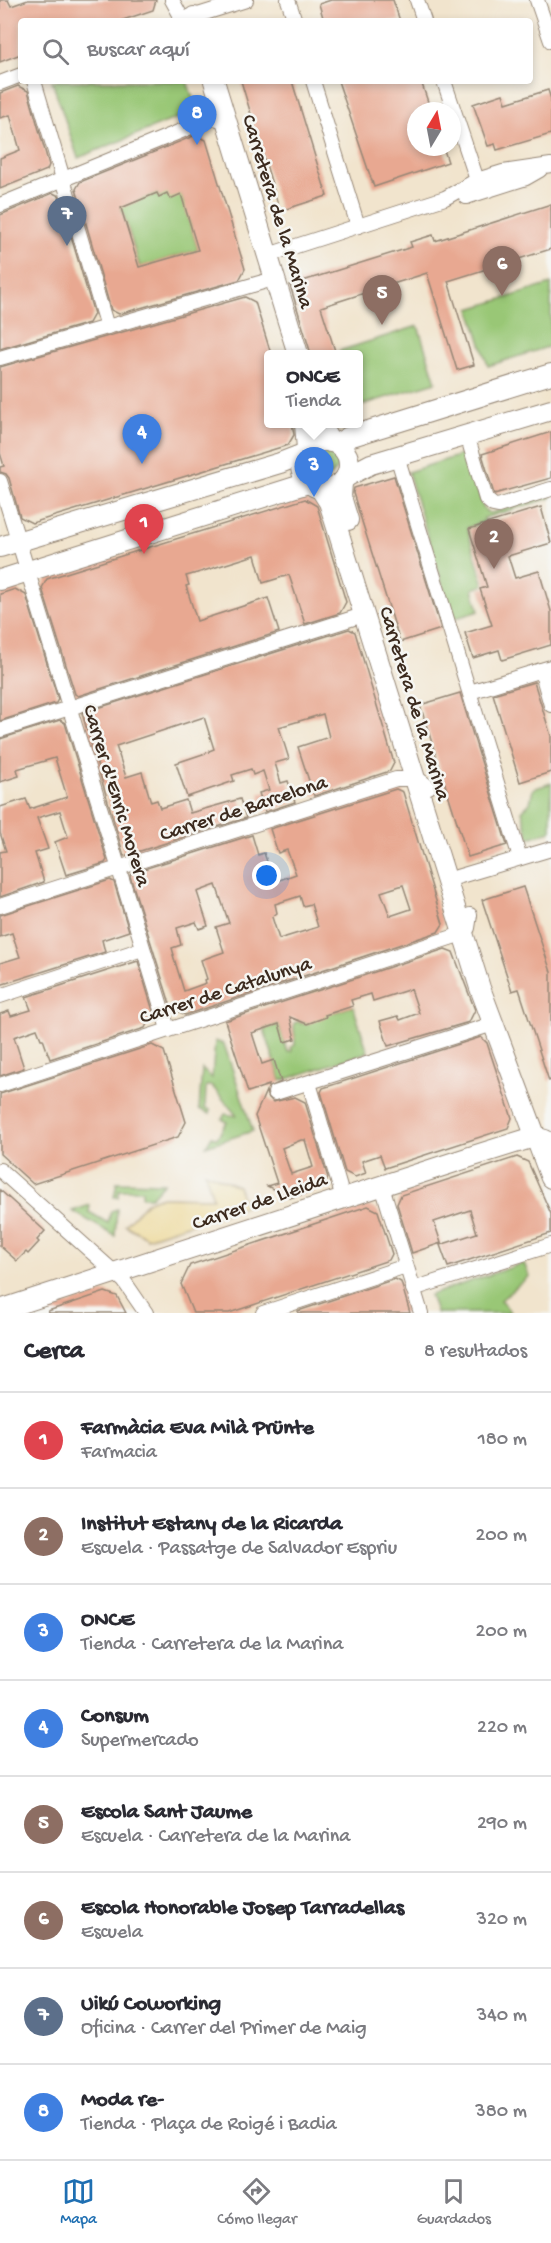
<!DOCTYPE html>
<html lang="es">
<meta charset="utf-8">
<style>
:root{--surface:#fff;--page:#f2f2f3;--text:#2b2b33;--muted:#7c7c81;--line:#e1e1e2;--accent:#1f6fb2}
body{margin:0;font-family:"Gochi Hand",sans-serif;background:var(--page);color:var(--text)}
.compass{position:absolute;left:407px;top:102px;width:54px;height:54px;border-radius:50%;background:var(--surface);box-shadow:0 3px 9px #0003;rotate:10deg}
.you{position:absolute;left:267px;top:876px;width:21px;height:21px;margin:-15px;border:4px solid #fff;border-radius:50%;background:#1a73e8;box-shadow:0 0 0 9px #1a73e833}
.badge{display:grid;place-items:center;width:39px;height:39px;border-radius:50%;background:var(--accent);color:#fff;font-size:20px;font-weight:700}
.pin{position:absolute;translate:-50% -50px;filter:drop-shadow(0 2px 3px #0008)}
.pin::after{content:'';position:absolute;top:32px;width:21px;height:18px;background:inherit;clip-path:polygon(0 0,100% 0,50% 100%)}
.popup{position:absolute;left:264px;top:350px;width:99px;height:78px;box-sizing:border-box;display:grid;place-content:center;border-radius:6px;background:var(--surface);filter:drop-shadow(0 2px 4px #0005);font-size:20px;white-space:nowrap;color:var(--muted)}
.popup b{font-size:22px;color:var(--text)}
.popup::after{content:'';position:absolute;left:50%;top:100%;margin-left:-12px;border:12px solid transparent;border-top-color:var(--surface)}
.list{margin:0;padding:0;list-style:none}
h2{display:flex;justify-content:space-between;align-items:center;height:78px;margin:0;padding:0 24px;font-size:26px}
h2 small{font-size:20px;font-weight:400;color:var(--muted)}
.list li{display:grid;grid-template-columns:39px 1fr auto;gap:18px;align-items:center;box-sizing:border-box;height:96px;padding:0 24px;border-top:2px solid var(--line)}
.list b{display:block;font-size:22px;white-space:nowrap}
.list p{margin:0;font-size:20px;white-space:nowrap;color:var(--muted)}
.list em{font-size:20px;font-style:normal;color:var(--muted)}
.icon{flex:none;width:33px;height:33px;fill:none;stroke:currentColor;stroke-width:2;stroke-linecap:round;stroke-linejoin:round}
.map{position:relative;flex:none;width:551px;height:1313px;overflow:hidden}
.search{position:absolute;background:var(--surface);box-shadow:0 3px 9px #0003;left:18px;right:18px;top:18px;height:66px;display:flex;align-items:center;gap:15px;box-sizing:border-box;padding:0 21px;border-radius:6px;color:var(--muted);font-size:22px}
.sheet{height:846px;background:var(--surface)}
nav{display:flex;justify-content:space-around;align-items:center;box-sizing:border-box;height:84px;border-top:2px solid var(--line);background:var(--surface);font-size:16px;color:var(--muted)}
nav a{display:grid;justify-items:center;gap:3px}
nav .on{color:var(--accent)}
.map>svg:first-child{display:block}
.green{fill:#99c776;stroke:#6a784a;stroke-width:1.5}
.sand{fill:#eeda9e;stroke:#94825e;stroke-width:1.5}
.building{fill:#e8a891;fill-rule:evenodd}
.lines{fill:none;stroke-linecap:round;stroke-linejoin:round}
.street-casing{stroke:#968776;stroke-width:16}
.secondary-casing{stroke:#968776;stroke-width:22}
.street{stroke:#fff;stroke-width:14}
.secondary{stroke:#fff;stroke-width:20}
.labels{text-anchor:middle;stroke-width:5;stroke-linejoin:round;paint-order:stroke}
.street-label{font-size:21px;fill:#3b2a1e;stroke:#f6f6f2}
</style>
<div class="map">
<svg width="551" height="1313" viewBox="0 0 551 1313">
<rect width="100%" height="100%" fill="#f6f6f2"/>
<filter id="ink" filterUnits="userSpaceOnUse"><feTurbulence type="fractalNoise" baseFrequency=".0167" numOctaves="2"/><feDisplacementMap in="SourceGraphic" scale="12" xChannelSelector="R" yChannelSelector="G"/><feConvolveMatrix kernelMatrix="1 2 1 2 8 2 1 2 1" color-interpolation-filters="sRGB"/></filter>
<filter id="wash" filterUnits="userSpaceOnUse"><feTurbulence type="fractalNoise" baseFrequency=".008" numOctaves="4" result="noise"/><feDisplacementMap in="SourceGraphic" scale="24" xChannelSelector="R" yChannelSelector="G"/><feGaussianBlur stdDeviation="1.35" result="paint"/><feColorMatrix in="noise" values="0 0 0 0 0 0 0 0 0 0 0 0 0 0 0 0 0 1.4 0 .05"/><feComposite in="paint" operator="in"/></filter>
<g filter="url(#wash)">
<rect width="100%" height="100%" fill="#f1e4cd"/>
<g class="green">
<polygon points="52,81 187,81 197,110 78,158"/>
<polygon points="178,182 198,250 140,267 121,207 157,193 159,197"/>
<polygon points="551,284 551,346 488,366 470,309"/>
<polygon points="418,326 436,382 359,406 359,354 340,354 339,351"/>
<circle cx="324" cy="463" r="14"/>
<polygon points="464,454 465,457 469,456 483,507 487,512 491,513 551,494 551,498 484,518 485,522 467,528 484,585 473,589 479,611 453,619 408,472"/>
<polygon points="551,783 551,831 529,838 522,811 530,803 533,789"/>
<polygon points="323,987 327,999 330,998 335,1012 353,1006 368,1052 281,1081 264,1029 283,1023 280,1028 288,1052 292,1051 291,1047 295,1045 294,1023 300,1021 301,1024 305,1022 307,1024 318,1018 309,991"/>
<polygon points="215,1041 224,1044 253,1131 206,1146 212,1136 217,1138 227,1122 222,1119 225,1114 237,1116 212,1086 206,1086 205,1108 210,1110 210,1114 199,1109 202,1069 212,1078"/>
<polygon points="117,1182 164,1183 151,1197 142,1197 142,1190 119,1190 118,1197 114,1197"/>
<polygon points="90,1205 89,1212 108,1223 111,1211 117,1209 115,1236 72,1211"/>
<polygon points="524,1263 529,1276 501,1300 511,1313 436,1313 430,1295"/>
</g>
<polygon class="sand" points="205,1172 238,1186 245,1206 147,1238 125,1225 147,1202 159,1197 213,1198"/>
<g id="blocks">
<g class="building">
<polygon points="0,0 8,0 11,6 28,0 156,0 153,10 120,21 21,21 21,54 0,62"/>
<polygon points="331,0 393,0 400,21 324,21 319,4"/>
<polygon points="241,81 292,81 327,196 280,211"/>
<polygon points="338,81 421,81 431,111 416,111 416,147 443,147 448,162 374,187"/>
<polygon points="18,86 28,91 49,165 47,170 0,189 0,158 20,150 10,115 0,118 0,93"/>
<polygon points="548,90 551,99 551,134 497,150 495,144 488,146 473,104 503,94 506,103"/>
<path d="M196 135 206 140 245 269 239 280 119 314 111 310 76 189 80 182ZM157 193 159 197 167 193 170 199 181 194 198 250 139 267 121 208Z"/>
<polygon points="53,193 59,196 94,314 89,323 0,349 0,215"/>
<polygon points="551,204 551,249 448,281 474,365 457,370 427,273 321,307 336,354 311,354 290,285 412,247 410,242 433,235 435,241"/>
<polygon points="245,297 255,302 271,354 269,354 269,423 292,423 294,435 288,445 32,523 20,517 9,478 6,474 0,472 0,467 4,466 0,453 0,367"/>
<polygon points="551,432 551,478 494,494 482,454"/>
<polygon points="394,476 441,629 400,642 353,493 354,488"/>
<polygon points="305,499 317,506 346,602 340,613 305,624 289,575 263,583 255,555 197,573 186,576 189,585 186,586 197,621 268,598 279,632 78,696 75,694 42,588 47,579"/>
<polygon points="541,507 551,543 508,556 515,578 539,571 551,611 551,645 502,660 499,650 473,658 465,633 492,625 480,589 487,587 469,529"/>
<polygon points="15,589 26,595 58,699 56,703 0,721 0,594"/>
<polygon points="349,629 355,632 394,763 390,771 314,796 298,747 329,737 323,714 279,727 289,759 275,763 281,783 288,781 295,802 265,812 259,793 269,790 263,771 253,775 251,769 232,775 234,781 187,797 176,763 209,752 209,751 214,749 204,717 116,746 126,777 142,772 151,802 157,800 160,808 186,800 190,813 240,799 246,818 124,856 82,713"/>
<polygon points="534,682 551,736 551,772 520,782 493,694"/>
<polygon points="460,693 507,845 468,857 420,705"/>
<polygon points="60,720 65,723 107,860 105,863 66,875 55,842 68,837 60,811 37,818 48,849 35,853 44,882 0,897 0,852 6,851 0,833 0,807 26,799 30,809 67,797 55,758 17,769 19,776 0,782 0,739"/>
<path d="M396 789 403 792 443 924 438 932 185 1015 171 1007 130 876 131 873 252 835 258 855 264 853 274 882 296 874 287 850 278 853 270 829ZM216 885 229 923 216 927 224 952 201 960 207 979 205 980 206 983 184 991 173 955H174L172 948 181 945 177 928 196 922 199 929 208 926 197 892ZM403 885 411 909 390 916 381 892ZM300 896 303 906 311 904 318 927 279 939 272 917 277 913 275 904Z"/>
<polygon points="110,880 114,882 129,931 102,940 105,952 0,985 0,963 20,957 12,933 0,937 0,915"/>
<polygon points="523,887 551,972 551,1080 549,1081 519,989 512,991 482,900"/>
<polygon points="445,949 453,952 475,1010 469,1022 388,1046 380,1021 398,1016 400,1020 419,1013 411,989 373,1001 371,994 351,1000 353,1006 325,1015 326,1017 307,1024 290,1017 295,1039 284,1042 279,1024 252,1033 262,1064 274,1060 281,1082 268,1088 269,1085 248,1092 225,1021"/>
<polygon points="138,961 153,1011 145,1028 50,1059 43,1039 41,1039 37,1029 14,1037 24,1068 0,1076 0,1014 9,1011 11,1016 31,1010 26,997"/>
<polygon points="481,1037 487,1043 512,1118 508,1128 385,1168 380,1155 362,1161 366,1173 355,1177 345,1172 321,1092 323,1088"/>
<polygon points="152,1045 164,1051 186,1122 178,1137 33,1184 0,1154 0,1094"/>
<path d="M266 1091 267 1096 273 1102 295 1097 305 1102 328 1178 323 1188 290 1198 267 1186 277 1183 255 1116ZM301 1140H305L313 1167 291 1174 282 1148Z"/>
<polygon points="517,1157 528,1162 551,1214 551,1233 448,1267 440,1245 477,1233 470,1210 434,1222 441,1243 412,1253 397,1204 401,1195"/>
<polygon points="0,1190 45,1231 37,1240 39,1242 28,1254 26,1252 17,1261 0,1246"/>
<polygon points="368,1206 378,1211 392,1254 389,1260 229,1313 193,1313 181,1284 190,1265"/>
<polygon points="395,1279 401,1282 410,1313 298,1313 298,1311"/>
<polygon points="105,1292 117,1296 126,1313 49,1313 48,1311"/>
</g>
</g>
</g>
<g filter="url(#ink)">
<use href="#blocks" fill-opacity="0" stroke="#968776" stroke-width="1.5"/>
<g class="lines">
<g class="street-casing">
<g id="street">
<polyline points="172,0 183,20"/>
<polyline points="288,0 295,21"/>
<polyline points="417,0 424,21"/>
<polyline points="537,0 551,41"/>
<polyline points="179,21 246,0"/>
<polyline points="34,81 107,327"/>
<polyline points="313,81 358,226"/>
<polyline points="444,81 477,180 474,189 467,197"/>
<polyline points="0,83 21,75"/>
<polyline points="466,197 526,178 540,170"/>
<polyline points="0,205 213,118 222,120 227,123"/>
<polyline points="268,255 445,198 477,180 503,172 551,165"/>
<polyline points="0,358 263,282"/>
<polyline points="467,435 486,499 493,505 498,506 551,489"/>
<polyline points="397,456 520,858"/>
<polyline points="0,481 168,1029"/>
<polyline points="541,670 551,705"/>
<polyline points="470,692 551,667"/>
<polyline points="0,730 363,615"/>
<polyline points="457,877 551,849"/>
<polyline points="0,906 396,779 418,779 429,787"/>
<polyline points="0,996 142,949"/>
<polyline points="309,1083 343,1198"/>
<polyline points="0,1085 462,934 468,928 470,915"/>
<polyline points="275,1093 493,1024"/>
<polyline points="0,1170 124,1281 146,1313"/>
<polyline points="382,1186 421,1313"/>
<polyline points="413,1289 551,1245"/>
<polyline points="263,1313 406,1266"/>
</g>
</g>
<g class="secondary-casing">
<g id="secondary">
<polyline points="194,17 196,21"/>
<polyline points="214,81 298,354"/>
<polyline points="305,424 307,449"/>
<polyline points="320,424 330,442"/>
<circle cx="325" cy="465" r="24"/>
<polyline points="337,444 349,437 551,374"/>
<polyline points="346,477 371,464 551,410"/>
<polyline points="342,482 341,497 348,520"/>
<polyline points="320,488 329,502 480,988 551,1178"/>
<polyline points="0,547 280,463 303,454"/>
<polyline points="0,580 308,483"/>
<polyline points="0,1310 470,1157 534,1137 545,1140"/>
</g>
</g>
<use href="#street" class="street"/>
<use href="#secondary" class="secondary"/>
</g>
</g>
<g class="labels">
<g class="street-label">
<text transform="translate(279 211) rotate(73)" y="7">Carretera de la Marina</text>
<text transform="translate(416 703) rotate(73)" y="7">Carretera de la Marina</text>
<text transform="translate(118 795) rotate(73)" y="7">Carrer d'Enric Morera</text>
<text transform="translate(243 807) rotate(-18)" y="7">Carrer de Barcelona</text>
<text transform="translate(225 989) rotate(-18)" y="7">Carrer de Catalunya</text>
<text transform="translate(259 1200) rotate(-19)" y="7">Carrer de Lleida</text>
</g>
</g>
</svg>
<svg class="compass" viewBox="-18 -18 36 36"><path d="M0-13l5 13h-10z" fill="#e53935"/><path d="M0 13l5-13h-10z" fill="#7c7c81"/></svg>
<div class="you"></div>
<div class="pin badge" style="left:144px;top:554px;background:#e0444e">1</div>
<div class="pin badge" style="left:494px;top:569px;background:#8d6e63">2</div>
<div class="pin badge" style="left:314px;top:497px;background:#3f7fe0">3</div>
<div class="popup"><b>ONCE</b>Tienda</div>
<div class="pin badge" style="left:142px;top:464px;background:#3f7fe0">4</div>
<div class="pin badge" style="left:382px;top:325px;background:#8d6e63">5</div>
<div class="pin badge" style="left:502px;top:296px;background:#8d6e63">6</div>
<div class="pin badge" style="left:67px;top:246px;background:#5c6f8a">7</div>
<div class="pin badge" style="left:197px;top:145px;background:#3f7fe0">8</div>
<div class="search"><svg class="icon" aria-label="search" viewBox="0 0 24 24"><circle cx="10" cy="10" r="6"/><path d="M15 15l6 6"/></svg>Buscar aquí</div>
</div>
<section class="sheet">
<h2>Cerca<small>8 resultados</small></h2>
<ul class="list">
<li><span class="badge" style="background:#e0444e">1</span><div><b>Farmàcia Eva Milà Prünte</b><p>Farmacia</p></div><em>180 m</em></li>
<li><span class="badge" style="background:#8d6e63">2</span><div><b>Institut Estany de la Ricarda</b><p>Escuela · Passatge de Salvador Espriu</p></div><em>200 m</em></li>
<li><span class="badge" style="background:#3f7fe0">3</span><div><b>ONCE</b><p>Tienda · Carretera de la Marina</p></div><em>200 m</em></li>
<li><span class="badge" style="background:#3f7fe0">4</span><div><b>Consum</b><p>Supermercado</p></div><em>220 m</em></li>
<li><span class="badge" style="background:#8d6e63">5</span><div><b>Escola Sant Jaume</b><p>Escuela · Carretera de la Marina</p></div><em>290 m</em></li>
<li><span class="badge" style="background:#8d6e63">6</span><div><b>Escola Honorable Josep Tarradellas</b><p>Escuela</p></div><em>320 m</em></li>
<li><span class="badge" style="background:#5c6f8a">7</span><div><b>Uikú Coworking</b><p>Oficina · Carrer del Primer de Maig</p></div><em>340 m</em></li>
<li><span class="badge" style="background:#3f7fe0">8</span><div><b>Moda re-</b><p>Tienda · Plaça de Roigé i Badia</p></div><em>380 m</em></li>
</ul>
</section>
<nav>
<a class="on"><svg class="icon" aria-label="map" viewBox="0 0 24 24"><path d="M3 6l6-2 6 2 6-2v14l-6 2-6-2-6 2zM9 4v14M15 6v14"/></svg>Mapa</a>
<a><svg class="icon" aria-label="directions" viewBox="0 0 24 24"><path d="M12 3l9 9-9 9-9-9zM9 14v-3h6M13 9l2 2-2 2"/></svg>Cómo llegar</a>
<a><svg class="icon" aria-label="saved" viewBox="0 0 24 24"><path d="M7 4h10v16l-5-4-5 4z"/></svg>Guardados</a>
</nav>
